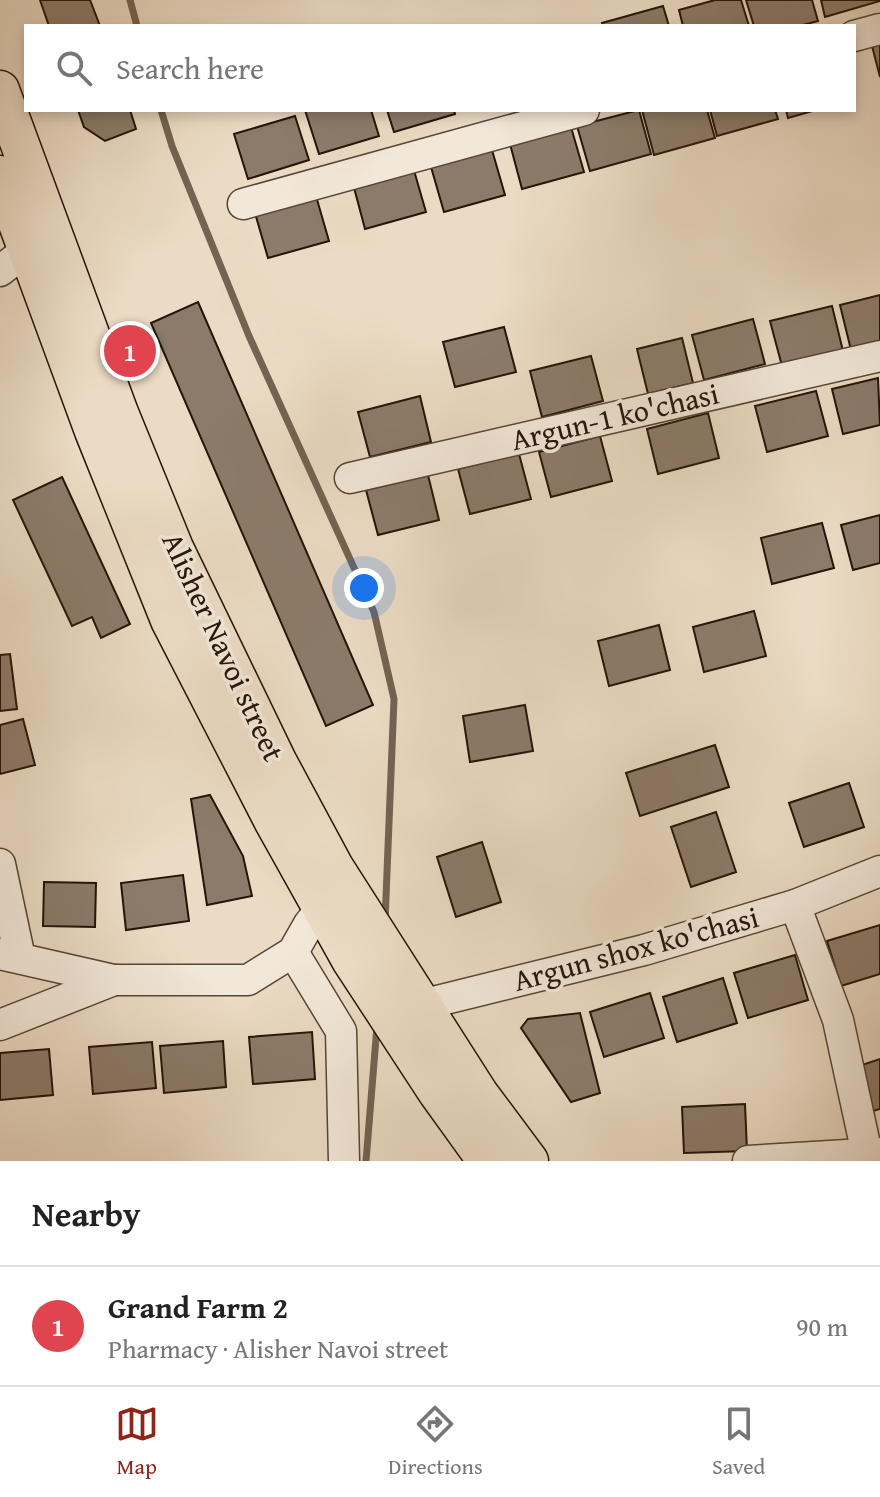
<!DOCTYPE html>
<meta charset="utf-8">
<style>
:root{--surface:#fff;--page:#f2f2f2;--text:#222;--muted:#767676;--line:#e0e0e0;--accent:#8f2418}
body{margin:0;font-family:"Gentium Book Plus",serif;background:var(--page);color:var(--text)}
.you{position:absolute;left:364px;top:588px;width:28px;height:28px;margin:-20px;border:6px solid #fff;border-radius:50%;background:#1a73e8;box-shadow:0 0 0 12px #1a73e833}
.badge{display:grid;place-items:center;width:52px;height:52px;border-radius:50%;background:var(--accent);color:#fff;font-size:26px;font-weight:700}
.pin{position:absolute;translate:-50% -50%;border:4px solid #fff;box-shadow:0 2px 8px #0006}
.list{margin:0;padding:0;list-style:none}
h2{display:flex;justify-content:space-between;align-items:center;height:104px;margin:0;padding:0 32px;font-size:34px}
h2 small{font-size:26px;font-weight:400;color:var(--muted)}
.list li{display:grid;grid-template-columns:52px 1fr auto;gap:24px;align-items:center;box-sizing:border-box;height:120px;padding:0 32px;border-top:2px solid var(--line)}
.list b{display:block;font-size:30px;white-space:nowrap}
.list p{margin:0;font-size:26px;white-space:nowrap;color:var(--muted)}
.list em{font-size:26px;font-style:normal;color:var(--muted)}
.icon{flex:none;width:44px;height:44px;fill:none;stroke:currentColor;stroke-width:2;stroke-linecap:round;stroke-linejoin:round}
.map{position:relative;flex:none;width:880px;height:1161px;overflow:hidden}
.search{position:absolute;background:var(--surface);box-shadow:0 4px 12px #0003;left:24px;right:24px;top:24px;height:88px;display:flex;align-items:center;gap:20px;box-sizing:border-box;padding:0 28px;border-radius:0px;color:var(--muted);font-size:30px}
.sheet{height:224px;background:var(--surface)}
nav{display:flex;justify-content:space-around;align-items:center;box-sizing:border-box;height:112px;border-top:2px solid var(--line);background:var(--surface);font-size:22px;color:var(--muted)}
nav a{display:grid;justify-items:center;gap:4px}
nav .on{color:var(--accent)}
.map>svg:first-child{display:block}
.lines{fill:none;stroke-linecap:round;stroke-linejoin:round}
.stream{stroke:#746352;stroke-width:7}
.building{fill:#8c7b6a;stroke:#251408;stroke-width:2}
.minor-casing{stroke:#564637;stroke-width:33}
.major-casing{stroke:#251408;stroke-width:41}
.minor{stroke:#f2e8d9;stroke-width:30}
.major{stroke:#ebdbc4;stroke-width:38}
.labels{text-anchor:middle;stroke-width:7;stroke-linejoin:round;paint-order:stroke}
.street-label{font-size:30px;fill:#251408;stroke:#f2e8d9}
</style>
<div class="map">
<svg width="880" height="1161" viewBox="0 0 880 1161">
<rect width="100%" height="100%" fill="#ebdbc4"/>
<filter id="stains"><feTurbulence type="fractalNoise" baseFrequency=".0025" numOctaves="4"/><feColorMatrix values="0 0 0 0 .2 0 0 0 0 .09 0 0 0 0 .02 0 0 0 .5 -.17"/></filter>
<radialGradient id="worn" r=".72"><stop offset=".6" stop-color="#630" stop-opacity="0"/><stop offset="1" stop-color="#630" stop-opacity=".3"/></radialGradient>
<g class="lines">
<g class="stream">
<polyline points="130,0 137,26"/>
<polyline points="161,110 172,146 249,336 374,612 394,699 385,922"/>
<polyline points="366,1161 377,1026"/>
</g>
</g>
<g class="building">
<polygon points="40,0 90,0 100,26 49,26"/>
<polygon points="715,0 741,0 749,26 683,26 679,10"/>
<polygon points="746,0 812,0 818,21 799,26 754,26"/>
<polygon points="821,0 880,0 880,1 825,17"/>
<polygon points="663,6 669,26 603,26 602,23"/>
<polygon points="880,44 880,77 872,46"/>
<polygon points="78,110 130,110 136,129 105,141 84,127"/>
<polygon points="305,110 371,110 379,136 319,154"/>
<polygon points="387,110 454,110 455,114 394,132"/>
<polygon points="639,110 651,154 590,171 577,126"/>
<polygon points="642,110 707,110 715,138 654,155"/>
<polygon points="710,110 775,110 778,119 717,136"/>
<polygon points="786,110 816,110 788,118"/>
<polygon points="295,116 309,160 248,179 234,134"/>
<polygon points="571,127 584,172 522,189 510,144"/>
<polygon points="492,150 505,195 444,212 431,167"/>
<polygon points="413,167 426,212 365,229 353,184"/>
<polygon points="316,196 329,241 268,258 255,213"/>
<polygon points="880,295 880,343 851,350 840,305"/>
<polygon points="198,302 373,705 326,726 151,323"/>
<polygon points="832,306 843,351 782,366 770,321"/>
<polygon points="753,319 765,364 704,380 692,335"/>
<polygon points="504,327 516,372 455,387 443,342"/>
<polygon points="682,338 693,383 648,394 637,349"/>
<polygon points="591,356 603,401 542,417 530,371"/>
<polygon points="878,378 880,425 843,434 832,389"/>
<polygon points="816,391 828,436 767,452 755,406"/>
<polygon points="420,396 431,442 370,457 358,412"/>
<polygon points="708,413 719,458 658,474 647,429"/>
<polygon points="600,436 612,481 551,497 539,452"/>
<polygon points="519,454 531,499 470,514 458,469"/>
<polygon points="428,475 439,520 378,535 366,490"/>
<polygon points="62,477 130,624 101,638 92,617 72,626 13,500"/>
<polygon points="880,515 880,563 853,570 841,525"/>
<polygon points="822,523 834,568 772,584 761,538"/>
<polygon points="754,611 766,656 704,672 693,627"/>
<polygon points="659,625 670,670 609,686 598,641"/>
<polygon points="10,654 17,709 0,711 0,655"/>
<polygon points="525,705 533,751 470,762 463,716"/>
<polygon points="23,719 35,765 0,774 0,725"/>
<polygon points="715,745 729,787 640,816 626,773"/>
<polygon points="849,783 864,827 804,847 789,803"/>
<polygon points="210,795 243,856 252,896 207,905 191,799"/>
<polygon points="716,812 736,872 691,887 671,827"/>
<polygon points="482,842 501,902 456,917 437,857"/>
<polygon points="183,875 189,921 126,930 121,883"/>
<polygon points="44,882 96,883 95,927 43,926"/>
<polygon points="880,925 880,974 841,986 827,941"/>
<polygon points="795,955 808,1000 748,1018 734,973"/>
<polygon points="723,978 737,1023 677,1042 663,997"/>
<polygon points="650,993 664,1038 604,1057 590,1012"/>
<polygon points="580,1013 600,1093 571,1102 521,1028 528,1019"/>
<polygon points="312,1032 315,1079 253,1084 249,1037"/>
<polygon points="223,1041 226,1087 164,1093 160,1046"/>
<polygon points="152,1042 156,1088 93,1094 89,1047"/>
<polygon points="49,1049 53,1095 0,1100 0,1053"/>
<polygon points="880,1059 880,1109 870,1112 856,1067"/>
<polygon points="745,1104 747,1151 684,1153 682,1107"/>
</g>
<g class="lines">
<g class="minor-casing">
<g id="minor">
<polyline points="854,36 880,29"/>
<polyline points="243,204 584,110"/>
<polyline points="0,271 27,250 45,241"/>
<polyline points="350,478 880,356"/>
<polyline points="0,864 20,958"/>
<polyline points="795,905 838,1020 867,1154"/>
<polyline points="293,952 341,1031 344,1161"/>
<polyline points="0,954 114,980 248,980 293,952 309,924 334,893"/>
<polyline points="404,1014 421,1005 644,950 795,905 880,871"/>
<polyline points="0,1025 114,980"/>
<polyline points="748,1161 880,1153"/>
</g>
</g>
<g class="major-casing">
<g id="major">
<polyline points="0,90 119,413 174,548 277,761 334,867 479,1094 529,1161"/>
<polyline points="0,175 94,431 170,620 274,822 351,960 438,1093 487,1161"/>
</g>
</g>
<use href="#minor" class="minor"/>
<use href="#major" class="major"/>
</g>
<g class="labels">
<g class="street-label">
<text transform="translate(615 417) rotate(-13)" y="10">Argun-1 ko'chasi</text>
<text transform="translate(223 647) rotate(65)" y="10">Alisher Navoi street</text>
<text transform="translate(636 949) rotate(-15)" y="10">Argun shox ko'chasi</text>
</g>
</g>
<rect width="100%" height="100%" filter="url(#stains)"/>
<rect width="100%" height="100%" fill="url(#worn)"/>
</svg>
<div class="you"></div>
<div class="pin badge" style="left:130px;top:351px;background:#e0444e">1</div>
<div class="search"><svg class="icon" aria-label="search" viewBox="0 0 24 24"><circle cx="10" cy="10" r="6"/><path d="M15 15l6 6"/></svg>Search here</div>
</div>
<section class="sheet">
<h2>Nearby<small></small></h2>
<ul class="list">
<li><span class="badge" style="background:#e0444e">1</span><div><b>Grand Farm 2</b><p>Pharmacy · Alisher Navoi street</p></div><em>90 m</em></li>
</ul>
</section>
<nav>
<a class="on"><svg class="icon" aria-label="map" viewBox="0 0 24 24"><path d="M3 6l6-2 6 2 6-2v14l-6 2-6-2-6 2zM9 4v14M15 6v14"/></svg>Map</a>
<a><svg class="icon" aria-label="directions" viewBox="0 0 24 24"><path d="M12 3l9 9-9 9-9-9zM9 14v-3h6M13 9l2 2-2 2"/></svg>Directions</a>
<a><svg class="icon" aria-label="saved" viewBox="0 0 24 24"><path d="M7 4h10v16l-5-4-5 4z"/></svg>Saved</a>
</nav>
